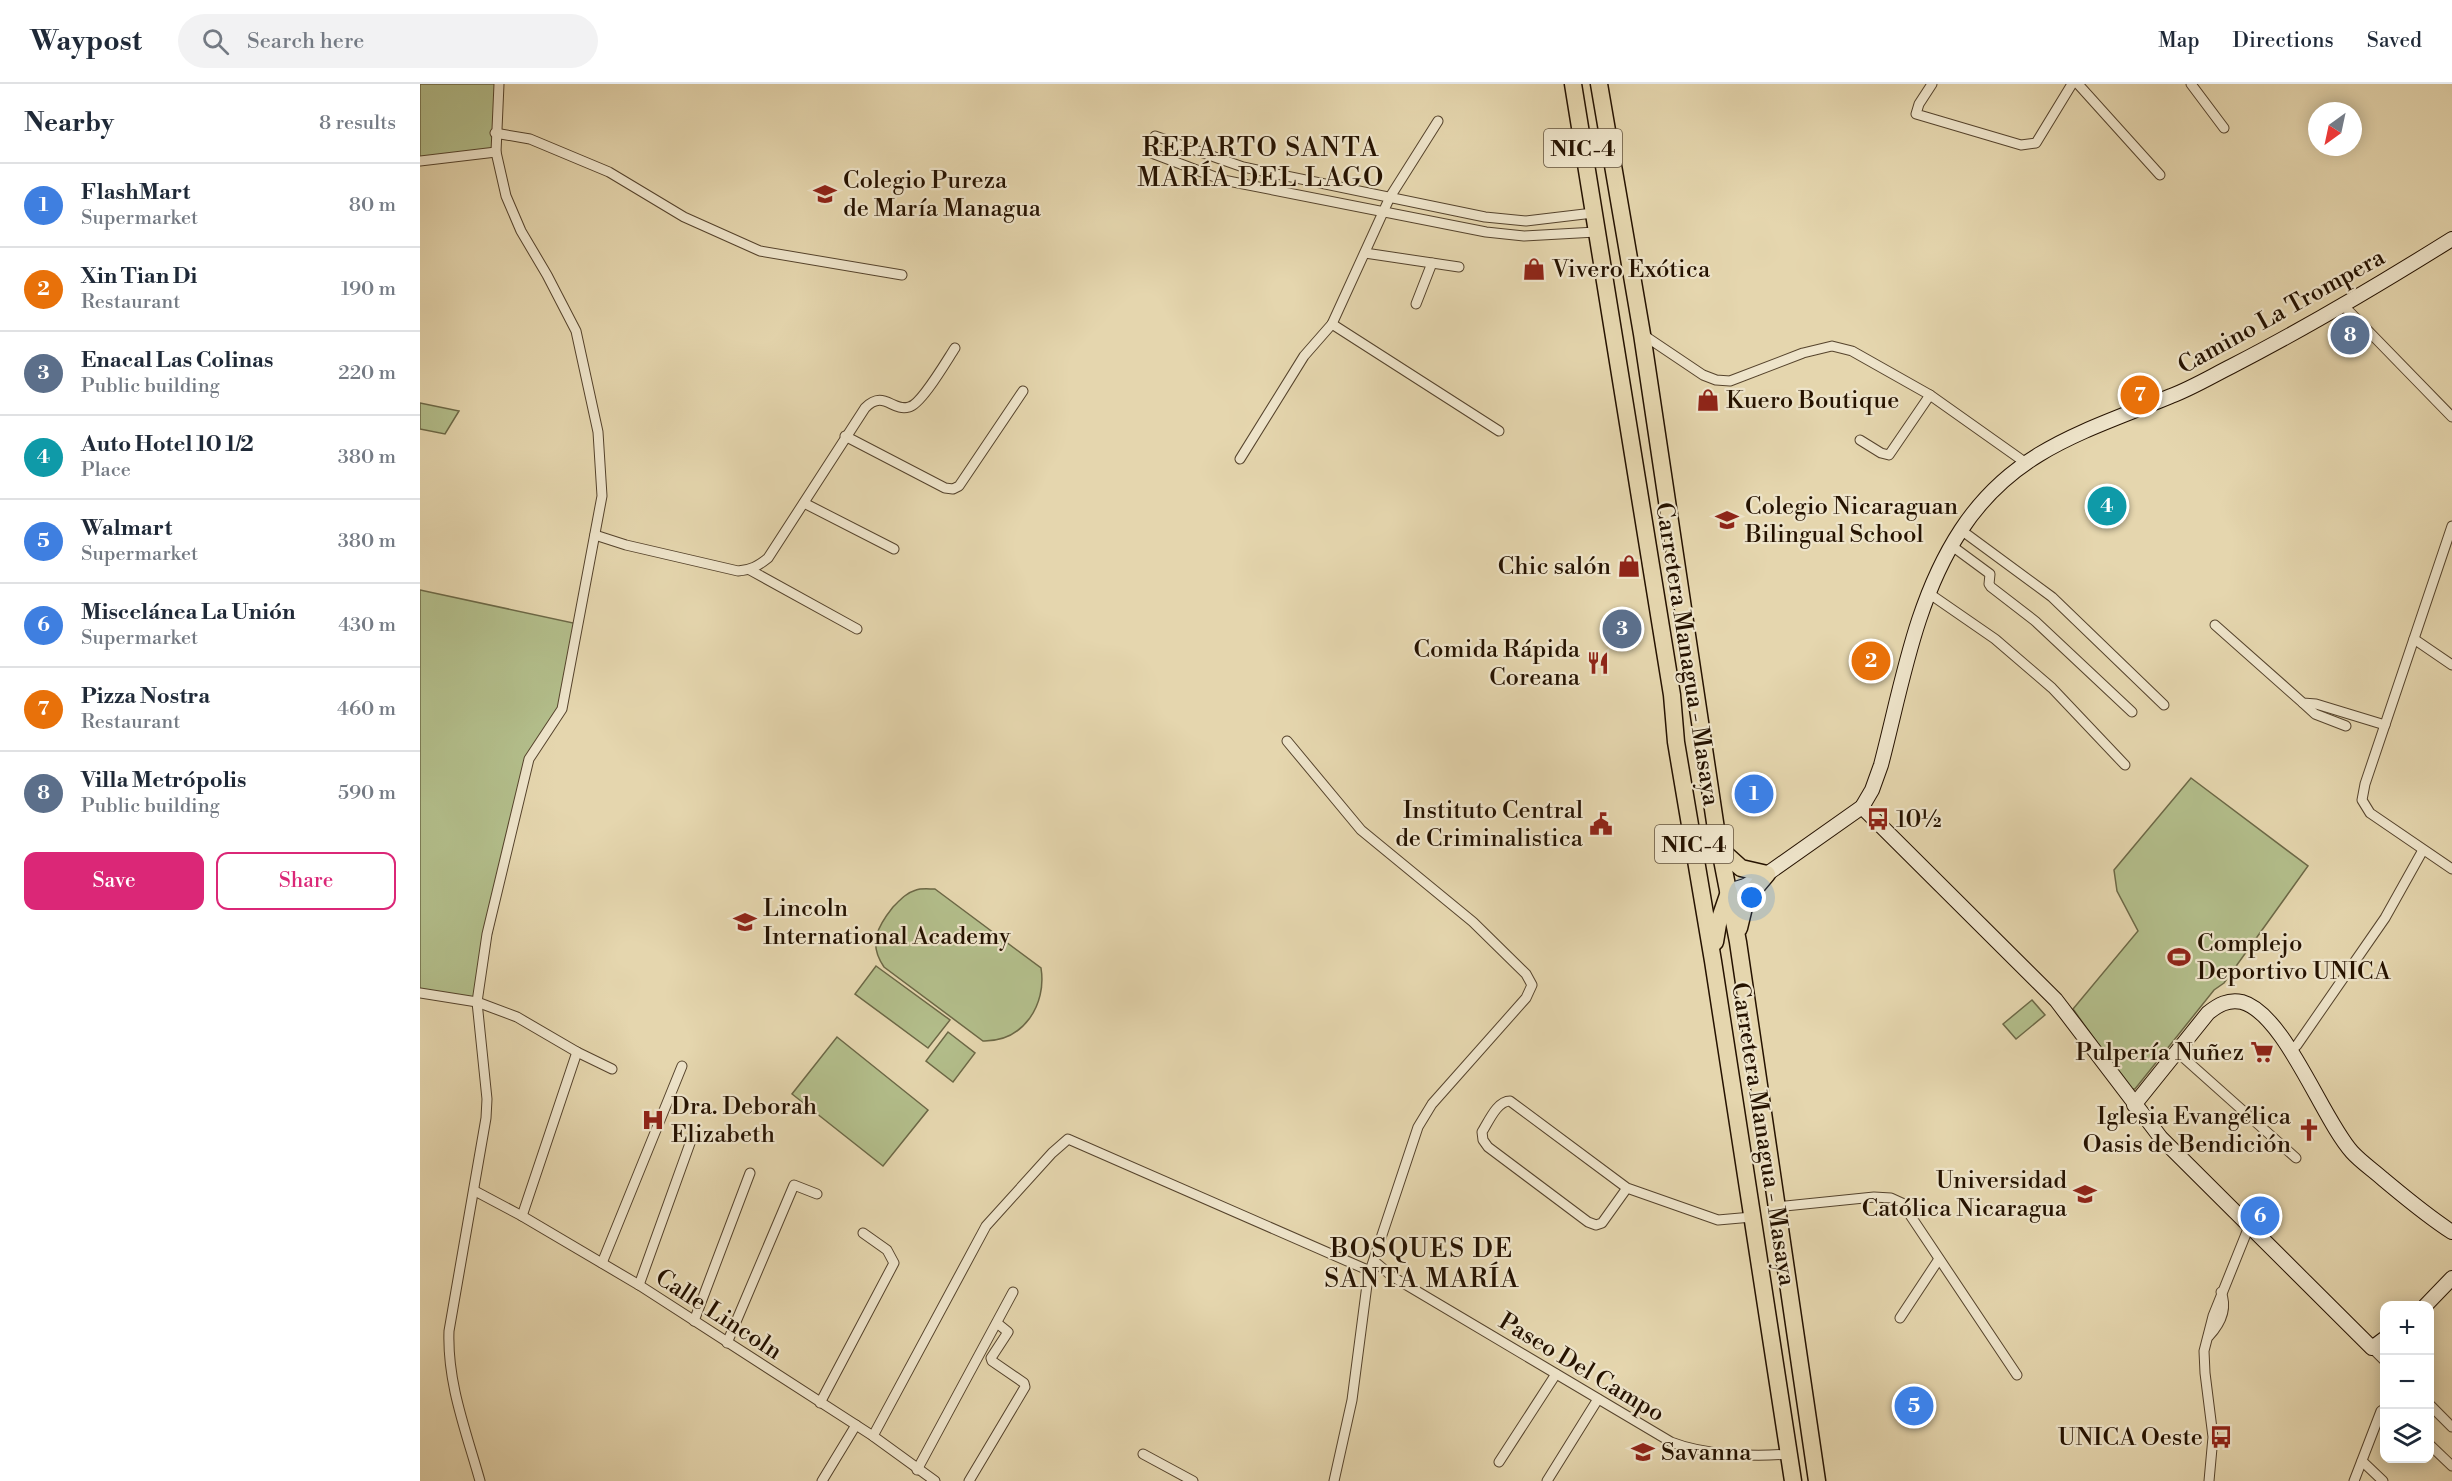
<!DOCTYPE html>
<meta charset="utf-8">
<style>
:root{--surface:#fff;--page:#f2f2f3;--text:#1f2937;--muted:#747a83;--line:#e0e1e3;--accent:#db2777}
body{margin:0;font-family:"Libre Bodoni",serif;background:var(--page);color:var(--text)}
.controls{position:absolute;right:18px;bottom:18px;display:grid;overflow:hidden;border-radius:12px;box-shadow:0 3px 15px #0003}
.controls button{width:54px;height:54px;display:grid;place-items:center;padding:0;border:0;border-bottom:2px solid var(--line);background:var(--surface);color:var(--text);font:30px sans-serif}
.compass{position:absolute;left:1888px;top:18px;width:54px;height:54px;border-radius:50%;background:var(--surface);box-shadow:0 3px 15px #0003;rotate:213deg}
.you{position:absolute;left:1332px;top:814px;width:21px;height:21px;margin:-15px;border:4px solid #fff;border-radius:50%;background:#1a73e8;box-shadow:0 0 0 9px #1a73e833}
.badge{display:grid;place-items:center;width:39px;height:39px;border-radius:50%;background:var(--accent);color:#fff;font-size:20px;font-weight:700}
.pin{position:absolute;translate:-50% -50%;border:3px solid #fff;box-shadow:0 2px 6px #0006}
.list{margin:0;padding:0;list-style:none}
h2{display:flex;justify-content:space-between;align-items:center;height:78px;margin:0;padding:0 24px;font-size:26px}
h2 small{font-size:20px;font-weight:400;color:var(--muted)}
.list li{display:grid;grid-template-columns:39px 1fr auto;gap:18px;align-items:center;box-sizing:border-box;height:84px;padding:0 24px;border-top:2px solid var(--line)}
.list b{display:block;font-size:22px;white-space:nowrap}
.list p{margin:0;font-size:20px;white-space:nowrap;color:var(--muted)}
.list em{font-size:20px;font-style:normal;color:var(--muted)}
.actions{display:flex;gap:12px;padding:18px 24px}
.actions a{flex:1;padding:14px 0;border:2px solid var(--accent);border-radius:12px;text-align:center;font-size:21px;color:var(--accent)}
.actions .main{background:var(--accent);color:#fff}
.icon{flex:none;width:33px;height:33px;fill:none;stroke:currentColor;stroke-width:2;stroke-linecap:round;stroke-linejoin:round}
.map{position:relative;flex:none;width:2032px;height:1397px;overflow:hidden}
header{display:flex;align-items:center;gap:36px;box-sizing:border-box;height:84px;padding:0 30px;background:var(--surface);border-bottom:2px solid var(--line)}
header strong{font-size:28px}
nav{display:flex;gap:33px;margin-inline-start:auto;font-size:21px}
.search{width:420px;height:54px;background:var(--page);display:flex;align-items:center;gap:15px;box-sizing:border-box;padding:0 21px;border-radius:33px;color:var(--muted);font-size:22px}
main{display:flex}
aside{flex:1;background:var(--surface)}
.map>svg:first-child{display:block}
.green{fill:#b3be8b;stroke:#6c6846;stroke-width:1.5}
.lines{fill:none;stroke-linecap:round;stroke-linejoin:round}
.street-casing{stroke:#55432c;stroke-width:11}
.secondary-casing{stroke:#251200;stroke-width:16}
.highway-casing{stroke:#251200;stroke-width:19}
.street{stroke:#eee4ca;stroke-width:9}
.secondary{stroke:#eee4ca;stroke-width:14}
.highway{stroke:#e5d6ae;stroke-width:16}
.labels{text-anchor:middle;stroke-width:4.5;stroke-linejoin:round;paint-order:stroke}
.shield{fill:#eee4ca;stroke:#61513d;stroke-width:1.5}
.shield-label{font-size:22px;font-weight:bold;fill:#251200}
.poi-label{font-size:24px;fill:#251200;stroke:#eee4ca;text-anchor:start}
.street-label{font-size:24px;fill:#251200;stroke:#eee4ca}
.neighbourhood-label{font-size:26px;letter-spacing:1.5px;fill:#251200;stroke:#eee4ca}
</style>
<header>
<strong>Waypost</strong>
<div class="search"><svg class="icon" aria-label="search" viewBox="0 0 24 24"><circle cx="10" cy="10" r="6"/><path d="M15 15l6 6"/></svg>Search here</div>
<nav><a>Map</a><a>Directions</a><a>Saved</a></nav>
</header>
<main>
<aside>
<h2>Nearby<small>8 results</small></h2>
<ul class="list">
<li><span class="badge" style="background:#3f7fe0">1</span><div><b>FlashMart</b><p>Supermarket</p></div><em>80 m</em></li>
<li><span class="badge" style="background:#e8710a">2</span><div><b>Xin Tian Di</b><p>Restaurant</p></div><em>190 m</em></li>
<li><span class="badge" style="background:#5c6f8a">3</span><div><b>Enacal Las Colinas</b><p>Public building</p></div><em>220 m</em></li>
<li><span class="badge" style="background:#0f9aa8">4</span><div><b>Auto Hotel 10 1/2</b><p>Place</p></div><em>380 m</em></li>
<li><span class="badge" style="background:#3f7fe0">5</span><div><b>Walmart</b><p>Supermarket</p></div><em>380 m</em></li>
<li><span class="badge" style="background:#3f7fe0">6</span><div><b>Miscelánea La Unión</b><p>Supermarket</p></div><em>430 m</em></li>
<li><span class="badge" style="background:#e8710a">7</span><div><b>Pizza Nostra</b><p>Restaurant</p></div><em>460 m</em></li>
<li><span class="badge" style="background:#5c6f8a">8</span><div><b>Villa Metrópolis</b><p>Public building</p></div><em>590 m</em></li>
</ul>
<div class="actions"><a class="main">Save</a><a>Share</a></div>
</aside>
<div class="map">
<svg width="2032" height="1397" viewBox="0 0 2032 1397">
<rect width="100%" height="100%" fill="#e5d6ae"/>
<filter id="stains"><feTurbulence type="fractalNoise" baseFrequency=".00333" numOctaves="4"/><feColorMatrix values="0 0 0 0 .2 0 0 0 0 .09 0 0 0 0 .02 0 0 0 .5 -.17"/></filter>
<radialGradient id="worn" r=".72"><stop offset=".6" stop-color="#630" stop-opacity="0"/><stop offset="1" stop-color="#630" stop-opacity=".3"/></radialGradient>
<g class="green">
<polygon points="0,0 79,0 76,68 0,77"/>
<polygon points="0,319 39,327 25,350 0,345"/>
<polygon points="0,506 158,540 142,625 109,675 57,918 0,909"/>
<polygon points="1771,694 1888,782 1804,899 1794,906 1715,1005 1710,1005 1653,925 1718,847 1697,807 1694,786"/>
<path d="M515 805 621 884C627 921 603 958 563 957L464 883C448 860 457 843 473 823 480 816 486 809 496 806 501 804 509 805 515 805Z"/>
<polygon points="456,882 530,936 508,964 435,910"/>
<polygon points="1612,916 1625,931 1596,955 1583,940"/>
<polygon points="528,948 555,969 533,998 506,977"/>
<polygon points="417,953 508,1026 463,1082 372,1010"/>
</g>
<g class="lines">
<g class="street-casing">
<g id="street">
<polyline points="1512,0 1499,20 1496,30 1601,61 1616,59 1652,0"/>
<polyline points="1658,0 1740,91"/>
<polyline points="1771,0 1804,44"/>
<polyline points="75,49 110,55 189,88 264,133 340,167 482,191"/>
<polyline points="0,77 76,68"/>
<polyline points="1173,129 1106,137 1065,133 823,83 735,52 729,68 803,96 1066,148 1104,152 1176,148"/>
<polyline points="945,169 1039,183"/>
<polyline points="996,220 1012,179"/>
<polyline points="1924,222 2032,333"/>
<polyline points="912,240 1079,347"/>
<polyline points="1222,250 1283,291 1296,296 1310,297 1383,269 1412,262 1432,267 1510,311 1606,379"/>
<polyline points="425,352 525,404 533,405 539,402 603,307"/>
<polyline points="1440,356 1461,369 1469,371 1510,311"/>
<polyline points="820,375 884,272 912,240 970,113 1018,37"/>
<polyline points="384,419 474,465"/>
<polyline points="2032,442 1945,700 1942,716 1950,729 2032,785"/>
<polyline points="1541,446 1632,513 1744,621"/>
<path d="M175 451 206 461 318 487C331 486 338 482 348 474L445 324C464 305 472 328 489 323 501 321 527 276 535 264"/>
<polyline points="1532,462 1570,490 1569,500 1571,503 1615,537 1712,628"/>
<polyline points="330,486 437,545"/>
<polyline points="1507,508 1575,555 1632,604 1705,681"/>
<polyline points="1795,541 1883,619 1896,620 1965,641"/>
<polyline points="1994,555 2032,581"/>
<polyline points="1883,619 1895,630 1926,642"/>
<polyline points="867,657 941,746 1053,838 1106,890 1112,901 1106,914 1012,1020 998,1043 948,1193 932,1316 914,1397"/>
<polyline points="0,909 57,918 97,933 157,968 192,985"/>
<polyline points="1756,967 1876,1074"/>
<polyline points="1870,967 1877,961 1965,834 2003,766"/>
<path d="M1207 1104 1182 1139 1176 1141 1168 1138 1068 1063 1063 1056 1062 1048C1069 1037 1077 1017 1090 1017L1207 1104 1298 1136 1332 1133"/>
<polyline points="55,1107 102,1132 219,1201 453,1352 515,1397"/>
<polyline points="1356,1123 1454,1113 1471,1114 1482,1119 1597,1291"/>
<polyline points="102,1132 157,968"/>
<path d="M954 1177 973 1193 1251 1358C1284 1371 1333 1373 1368 1370"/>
<polyline points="182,1179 262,982"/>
<polyline points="219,1201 273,1051"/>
<polyline points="1480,1234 1519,1175"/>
<polyline points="274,1237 330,1089"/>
<path d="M1789 1252C1800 1240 1808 1225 1801 1208"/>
<polyline points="307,1259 374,1101 397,1110"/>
<polyline points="1952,1264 1964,1276"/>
<polyline points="400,1319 474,1179 467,1166 443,1149"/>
<polyline points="2010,1321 2032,1343"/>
<polyline points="453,1352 566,1142 632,1069 648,1055 950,1187"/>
<polyline points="2010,1361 2032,1382"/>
<polyline points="723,1370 773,1397"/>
<polyline points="1942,1377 1963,1397"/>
<polyline points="1079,1378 1136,1290"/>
<polyline points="497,1386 593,1208"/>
<path d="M60 1397C46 1347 27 1299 29 1247L66 1034 67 1015 57 918 67 850 109 675 142 625 182 412 178 348 156 247 127 191 101 147 86 112 76 68 79 0"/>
<polyline points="402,1397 436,1341"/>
<polyline points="549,1397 605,1303 604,1299 572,1277 571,1274 588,1248 577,1239"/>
<polyline points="1127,1397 1178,1315"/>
<polyline points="1789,1397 1793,1353 1785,1289 1784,1267 1793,1232 1830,1140"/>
<polyline points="1934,1397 1961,1327 1964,1325"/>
</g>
</g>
<g class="secondary-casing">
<g id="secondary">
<polyline points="1442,723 1636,916 1741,1054 1952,1264 1964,1255"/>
<path d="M1309 807 1325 802 1347 790 1442 723 1452 706 1461 681C1482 601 1495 516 1541 446 1594 365 1667 347 1751 312 1772 304 1792 292 1812 282 1888 243 1960 200 2032 155"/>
<path d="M1714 1021 1788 929C1798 921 1808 915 1822 918 1865 930 1902 1035 1932 1068 1941 1078 1953 1086 1963 1095 1986 1114 2007 1132 2032 1148"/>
<polyline points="2005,1222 2032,1194"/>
</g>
</g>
<g class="highway-casing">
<g id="highway">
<polyline points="1153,0 1252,611 1256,658 1293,877 1373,1397"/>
<polyline points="1179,0 1222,250 1296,745 1318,858 1397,1397"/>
<polyline points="1301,766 1321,784 1347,790 1326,815 1319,844"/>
<polyline points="1295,858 1298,840 1309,808"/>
</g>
</g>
<use href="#street" class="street"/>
<use href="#secondary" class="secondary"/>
<use href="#highway" class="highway"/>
</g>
<defs>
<g id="school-bare" transform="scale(1.8)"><path d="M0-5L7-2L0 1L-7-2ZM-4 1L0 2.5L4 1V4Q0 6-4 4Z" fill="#8f2418" stroke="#eee4ca" stroke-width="2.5" paint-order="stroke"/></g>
<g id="shop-bare" transform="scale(1.8)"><path d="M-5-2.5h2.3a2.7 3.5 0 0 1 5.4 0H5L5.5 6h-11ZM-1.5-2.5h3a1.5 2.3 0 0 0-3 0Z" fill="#8f2418" stroke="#eee4ca" stroke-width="2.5" paint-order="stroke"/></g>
<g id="restaurant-bare" transform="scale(1.8)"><path d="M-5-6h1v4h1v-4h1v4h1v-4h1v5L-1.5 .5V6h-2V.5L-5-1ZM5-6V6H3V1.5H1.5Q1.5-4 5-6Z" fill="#8f2418" stroke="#eee4ca" stroke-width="2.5" paint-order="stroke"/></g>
<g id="bus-bare" transform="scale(1.8)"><path d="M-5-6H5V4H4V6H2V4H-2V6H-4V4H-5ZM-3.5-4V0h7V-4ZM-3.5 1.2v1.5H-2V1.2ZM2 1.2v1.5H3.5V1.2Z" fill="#8f2418" stroke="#eee4ca" stroke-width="2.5" paint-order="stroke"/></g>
<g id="civic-bare" transform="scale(1.8)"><path d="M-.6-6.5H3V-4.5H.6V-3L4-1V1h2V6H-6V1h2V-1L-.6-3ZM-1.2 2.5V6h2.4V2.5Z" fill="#8f2418" stroke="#eee4ca" stroke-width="2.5" paint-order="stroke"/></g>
<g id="stadium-bare" transform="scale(1.8)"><path d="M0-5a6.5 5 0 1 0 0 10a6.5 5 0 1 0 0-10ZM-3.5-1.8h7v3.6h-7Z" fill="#8f2418" stroke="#eee4ca" stroke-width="2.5" paint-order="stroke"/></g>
<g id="supermarket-bare" transform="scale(1.8)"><path d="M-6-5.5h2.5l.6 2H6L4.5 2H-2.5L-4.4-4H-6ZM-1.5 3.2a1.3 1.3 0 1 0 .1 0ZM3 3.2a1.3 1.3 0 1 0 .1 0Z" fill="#8f2418" stroke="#eee4ca" stroke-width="2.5" paint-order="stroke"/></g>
<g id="hospital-bare" transform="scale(1.8)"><path d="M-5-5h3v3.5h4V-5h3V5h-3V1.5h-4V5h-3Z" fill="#8f2418" stroke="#eee4ca" stroke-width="2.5" paint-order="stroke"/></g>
<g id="church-bare" transform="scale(1.8)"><path d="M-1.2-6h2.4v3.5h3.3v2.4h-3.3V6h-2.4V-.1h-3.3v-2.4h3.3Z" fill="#8f2418" stroke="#eee4ca" stroke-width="2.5" paint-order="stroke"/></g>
<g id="university-bare" transform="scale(1.8)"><path d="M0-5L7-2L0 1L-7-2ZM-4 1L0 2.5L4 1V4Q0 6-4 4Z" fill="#8f2418" stroke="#eee4ca" stroke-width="2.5" paint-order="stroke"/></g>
</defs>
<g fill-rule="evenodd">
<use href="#school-bare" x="405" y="110"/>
<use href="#shop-bare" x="1114" y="185"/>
<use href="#shop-bare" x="1288" y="316"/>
<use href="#school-bare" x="1307" y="436"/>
<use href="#shop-bare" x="1209" y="482"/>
<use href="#restaurant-bare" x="1178" y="579"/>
<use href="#bus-bare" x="1458" y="735"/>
<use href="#civic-bare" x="1181" y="740"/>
<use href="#school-bare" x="325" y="838"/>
<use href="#stadium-bare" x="1759" y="873"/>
<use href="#supermarket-bare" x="1842" y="968"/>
<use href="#hospital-bare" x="233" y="1036"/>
<use href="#church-bare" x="1889" y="1046"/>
<use href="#university-bare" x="1665" y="1110"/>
<use href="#bus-bare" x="1801" y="1353"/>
<use href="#school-bare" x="1223" y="1368"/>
</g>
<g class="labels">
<g class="shield">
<rect x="1124" y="45" width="78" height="38" rx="4.5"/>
<rect x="1235" y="741" width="78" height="38" rx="4.5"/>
</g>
<g class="shield-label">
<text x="1163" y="72">NIC-4</text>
<text x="1274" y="768">NIC-4</text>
</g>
<g class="poi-label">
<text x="423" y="104">Colegio Pureza<tspan x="423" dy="28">de María Managua</tspan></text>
<text x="1132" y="193">Vivero Exótica</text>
<text x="1306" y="324">Kuero Boutique</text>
<text x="1325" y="430">Colegio Nicaraguan<tspan x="1325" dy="28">Bilingual School</tspan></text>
<text x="1191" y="490" text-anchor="end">Chic salón</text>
<text x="1160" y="573" text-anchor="end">Comida Rápida<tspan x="1160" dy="28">Coreana</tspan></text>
<text x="1163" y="734" text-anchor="end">Instituto Central<tspan x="1163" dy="28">de Criminalistica</tspan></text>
<text x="1476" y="743">10½</text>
<text x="343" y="832">Lincoln<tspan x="343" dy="28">International Academy</tspan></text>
<text x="1777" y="867">Complejo<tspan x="1777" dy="28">Deportivo UNICA</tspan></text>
<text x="1824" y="976" text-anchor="end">Pulpería Nuñez</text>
<text x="251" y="1030">Dra. Deborah<tspan x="251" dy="28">Elizabeth</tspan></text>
<text x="1871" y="1040" text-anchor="end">Iglesia Evangélica<tspan x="1871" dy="28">Oasis de Bendición</tspan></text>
<text x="1647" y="1104" text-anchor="end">Universidad<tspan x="1647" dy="28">Católica Nicaragua</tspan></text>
<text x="1783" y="1361" text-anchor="end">UNICA Oeste</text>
<text x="1241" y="1376">Savanna</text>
</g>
<g class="street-label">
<text transform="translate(1861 227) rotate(-29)" y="8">Camino La Trompera</text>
<text transform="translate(1268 570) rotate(81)" y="8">Carretera Managua - Masaya</text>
<text transform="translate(1344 1050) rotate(81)" y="8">Carretera Managua - Masaya</text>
<text transform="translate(299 1230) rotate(33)" y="8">Calle Lincoln</text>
<text transform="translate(1162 1283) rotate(31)" y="8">Paseo Del Campo</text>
</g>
<g class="neighbourhood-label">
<text x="841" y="72">REPARTO SANTA<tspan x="841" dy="30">MARÍA DEL LAGO</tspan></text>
<text x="1002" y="1173">BOSQUES DE<tspan x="1002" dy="30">SANTA MARÍA</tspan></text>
</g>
</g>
<rect width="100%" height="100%" filter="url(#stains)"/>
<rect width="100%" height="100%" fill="url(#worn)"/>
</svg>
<div class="controls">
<button>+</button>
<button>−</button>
<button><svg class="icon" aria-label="layers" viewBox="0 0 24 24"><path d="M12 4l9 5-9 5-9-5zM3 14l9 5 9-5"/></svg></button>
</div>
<svg class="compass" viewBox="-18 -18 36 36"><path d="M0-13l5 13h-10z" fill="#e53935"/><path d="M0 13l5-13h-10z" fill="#747a83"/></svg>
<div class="you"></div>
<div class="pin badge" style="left:1334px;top:710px;background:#3f7fe0">1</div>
<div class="pin badge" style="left:1451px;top:577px;background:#e8710a">2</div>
<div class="pin badge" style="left:1202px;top:545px;background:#5c6f8a">3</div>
<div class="pin badge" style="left:1687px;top:422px;background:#0f9aa8">4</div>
<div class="pin badge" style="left:1494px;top:1322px;background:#3f7fe0">5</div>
<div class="pin badge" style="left:1840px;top:1132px;background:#3f7fe0">6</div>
<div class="pin badge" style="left:1720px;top:311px;background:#e8710a">7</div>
<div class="pin badge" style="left:1930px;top:251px;background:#5c6f8a">8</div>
</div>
</main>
